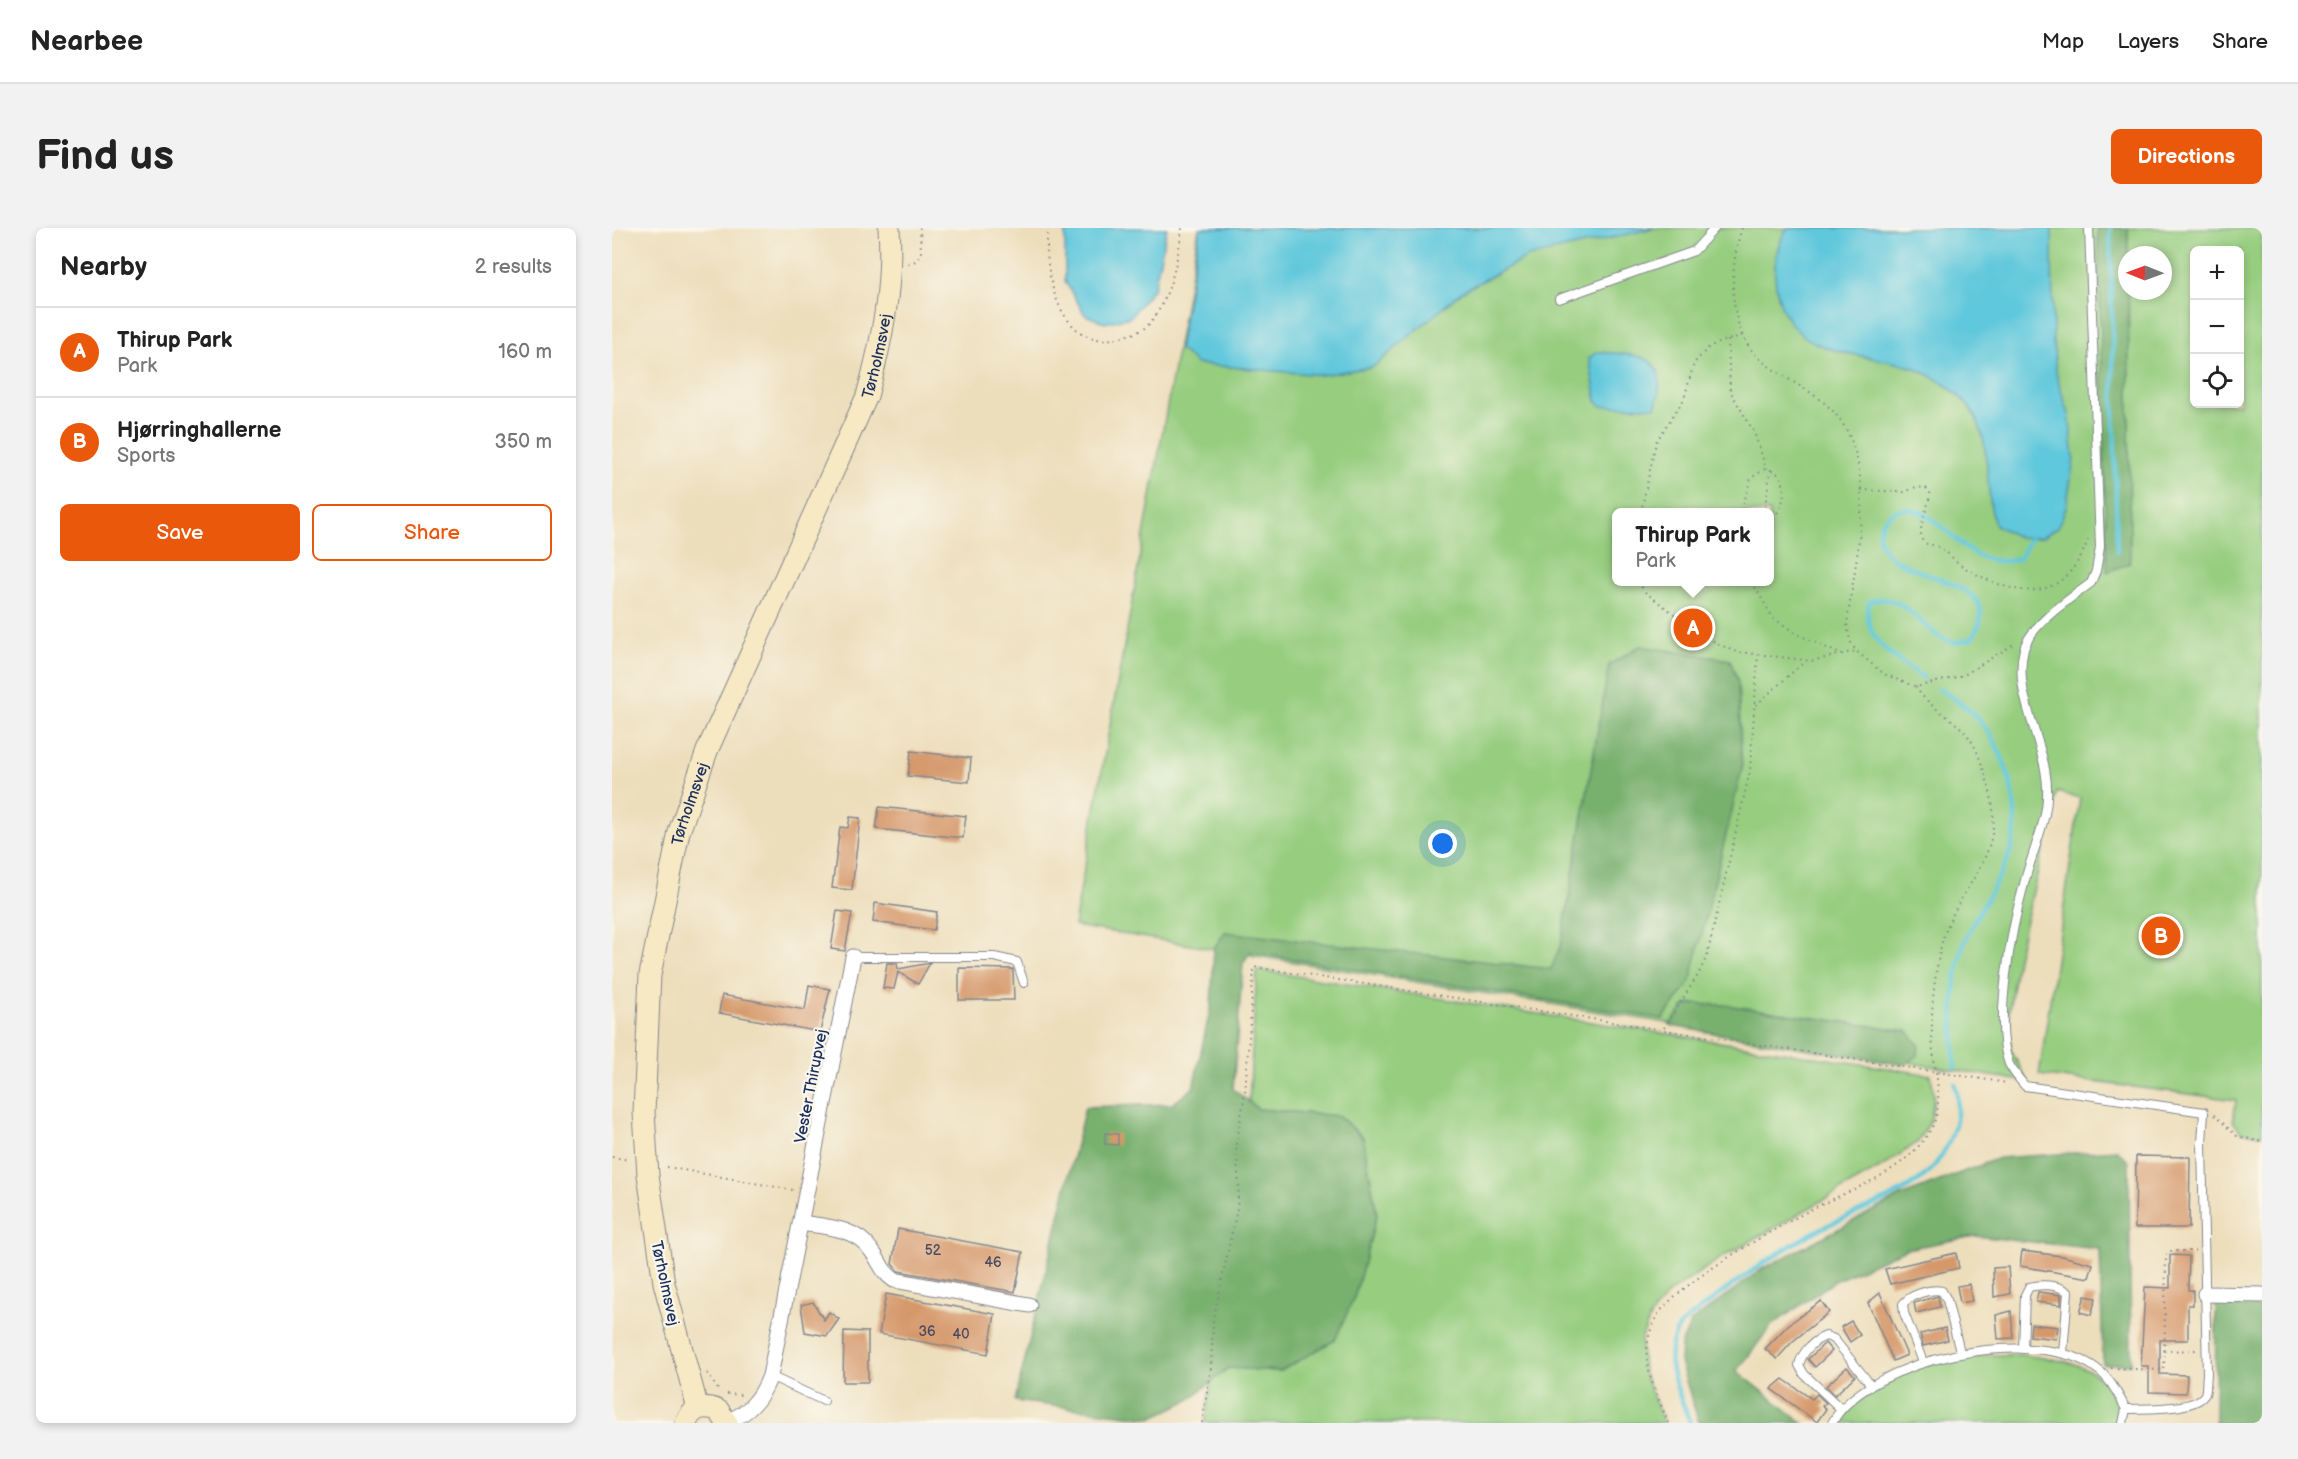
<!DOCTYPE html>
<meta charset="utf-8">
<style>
:root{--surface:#fff;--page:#f2f2f2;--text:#222;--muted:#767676;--line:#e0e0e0;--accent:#ea580c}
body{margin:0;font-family:"Balsamiq Sans",sans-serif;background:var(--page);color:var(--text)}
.controls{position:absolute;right:18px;top:18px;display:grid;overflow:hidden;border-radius:9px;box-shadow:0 3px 9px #0003}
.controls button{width:54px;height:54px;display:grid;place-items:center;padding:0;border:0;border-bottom:2px solid var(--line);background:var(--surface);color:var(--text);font:30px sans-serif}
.compass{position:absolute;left:1506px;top:18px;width:54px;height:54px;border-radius:50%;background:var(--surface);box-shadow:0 3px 9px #0003;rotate:271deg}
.you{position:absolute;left:831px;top:616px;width:21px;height:21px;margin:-15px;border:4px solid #fff;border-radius:50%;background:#1a73e8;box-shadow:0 0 0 9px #1a73e833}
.badge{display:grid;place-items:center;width:39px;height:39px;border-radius:50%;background:var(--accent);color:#fff;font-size:20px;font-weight:700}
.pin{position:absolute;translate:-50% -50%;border:3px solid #fff;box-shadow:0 2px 6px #0006}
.popup{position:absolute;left:1000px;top:280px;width:162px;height:78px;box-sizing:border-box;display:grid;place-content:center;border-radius:9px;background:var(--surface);filter:drop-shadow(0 2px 4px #0005);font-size:20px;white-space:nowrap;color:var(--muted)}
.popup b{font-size:22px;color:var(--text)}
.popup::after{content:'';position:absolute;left:50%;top:100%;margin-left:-12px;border:12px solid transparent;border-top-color:var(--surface)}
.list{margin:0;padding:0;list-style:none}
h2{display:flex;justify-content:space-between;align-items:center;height:78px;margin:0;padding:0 24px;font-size:26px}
h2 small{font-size:20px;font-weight:400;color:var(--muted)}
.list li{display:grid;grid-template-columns:39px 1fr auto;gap:18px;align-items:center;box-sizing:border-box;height:90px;padding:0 24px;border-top:2px solid var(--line)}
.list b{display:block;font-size:22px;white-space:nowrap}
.list p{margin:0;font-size:20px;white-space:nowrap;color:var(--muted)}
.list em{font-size:20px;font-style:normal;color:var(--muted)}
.actions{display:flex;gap:12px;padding:18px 24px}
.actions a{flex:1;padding:14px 0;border:2px solid var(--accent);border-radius:9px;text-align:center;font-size:21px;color:var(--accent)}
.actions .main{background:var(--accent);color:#fff}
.icon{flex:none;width:33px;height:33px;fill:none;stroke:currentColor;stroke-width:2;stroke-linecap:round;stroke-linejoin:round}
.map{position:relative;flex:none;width:1650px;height:1195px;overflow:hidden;border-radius:9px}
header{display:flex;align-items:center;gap:36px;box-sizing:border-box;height:84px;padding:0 30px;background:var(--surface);border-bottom:2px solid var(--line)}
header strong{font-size:28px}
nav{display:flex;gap:33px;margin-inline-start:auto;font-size:21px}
.intro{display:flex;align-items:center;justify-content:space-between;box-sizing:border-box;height:144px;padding:0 36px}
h1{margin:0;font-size:42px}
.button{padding:15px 27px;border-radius:9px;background:var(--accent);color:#fff;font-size:21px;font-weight:700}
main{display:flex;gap:36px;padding:0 36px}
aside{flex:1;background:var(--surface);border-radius:9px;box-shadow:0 3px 9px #0003}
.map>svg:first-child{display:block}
.green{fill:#96cd7f;stroke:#587e6e;stroke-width:1.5;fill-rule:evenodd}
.forest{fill:#78b06e;stroke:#4a7066;stroke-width:1.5}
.water{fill:#60c8dc;stroke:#3e7c9d;stroke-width:1.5}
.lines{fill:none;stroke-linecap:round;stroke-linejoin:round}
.stream{stroke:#60c8dc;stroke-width:4.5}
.building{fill:#d5986a}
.lane-casing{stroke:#84868c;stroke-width:10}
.street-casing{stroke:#84868c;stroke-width:17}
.secondary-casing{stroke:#84868c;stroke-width:23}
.path{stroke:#84868c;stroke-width:2;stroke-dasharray:1.5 4.5;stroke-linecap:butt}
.lane{stroke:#fff;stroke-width:8}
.street{stroke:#fff;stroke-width:15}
.secondary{stroke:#f7e9c3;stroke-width:21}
.labels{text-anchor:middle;stroke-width:4.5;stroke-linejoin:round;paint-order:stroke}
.number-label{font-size:14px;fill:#4a4961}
.street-label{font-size:16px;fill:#1b2f5e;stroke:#fbf7ec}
</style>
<header>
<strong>Nearbee</strong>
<nav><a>Map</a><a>Layers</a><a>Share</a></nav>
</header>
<div class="intro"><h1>Find us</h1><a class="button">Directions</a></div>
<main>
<aside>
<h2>Nearby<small>2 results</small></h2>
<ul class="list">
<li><span class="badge">A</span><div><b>Thirup Park</b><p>Park</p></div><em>160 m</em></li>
<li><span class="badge">B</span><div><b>Hjørringhallerne</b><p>Sports</p></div><em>350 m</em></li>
</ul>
<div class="actions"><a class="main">Save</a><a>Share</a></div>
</aside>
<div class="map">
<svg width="1650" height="1195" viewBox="0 0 1650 1195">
<rect width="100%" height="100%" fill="#fbf7ec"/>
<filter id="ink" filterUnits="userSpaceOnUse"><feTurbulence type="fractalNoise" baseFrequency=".0167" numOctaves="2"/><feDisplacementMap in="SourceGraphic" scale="12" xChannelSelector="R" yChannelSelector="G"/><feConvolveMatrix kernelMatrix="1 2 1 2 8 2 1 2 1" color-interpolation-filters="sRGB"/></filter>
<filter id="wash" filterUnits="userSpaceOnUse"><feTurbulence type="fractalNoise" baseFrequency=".008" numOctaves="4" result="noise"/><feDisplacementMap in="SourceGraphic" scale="24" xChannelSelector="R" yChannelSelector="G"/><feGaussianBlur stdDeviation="1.35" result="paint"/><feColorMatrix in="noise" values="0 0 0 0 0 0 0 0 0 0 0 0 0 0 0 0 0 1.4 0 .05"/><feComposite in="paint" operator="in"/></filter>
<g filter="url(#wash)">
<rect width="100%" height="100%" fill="#eddebb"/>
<g class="green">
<path d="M587 0H1650V907L1629 904 1621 893 1624 872 1427 847 1468 570 1445 564 1405 730 1397 783 1399 822 1416 854 462 698ZM1582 22H1628V176H1582ZM1515 27H1551V63H1515ZM1004 284H1158V354H1004Z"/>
<polygon points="645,742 1319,847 1322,868 1319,892 1306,914 1271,938 1109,1030 1057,1065 1039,1087 1029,1112 1031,1144 1052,1195 593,1195 599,1154 616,1140 669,1143 765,987 751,909 727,888 646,881 637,874"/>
<path d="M1410 1127C1443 1131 1481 1133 1499 1164 1506 1176 1510 1181 1508 1195H1227C1241 1157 1312 1134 1350 1129 1370 1126 1391 1127 1410 1127Z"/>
</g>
<g class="forest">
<polygon points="1486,0 1516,0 1518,335 1495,344"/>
<polygon points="1028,418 1118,432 1126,454 1130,541 1078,755 1051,791 638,724 631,735 621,861 646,881 727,888 751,910 765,987 743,1067 723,1112 669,1143 616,1140 577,1172 539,1190 403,1173 473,879 560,876 581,860 599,778 602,720 613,704 939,741 949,716 997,437"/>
<polygon points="1079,776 1113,777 1295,803 1307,817 1306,827 1292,837 1060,798 1059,795 1074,777"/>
<polygon points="1505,922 1517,934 1519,1136 1491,1136 1488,1021 1363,1008 1294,1021 1223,1053 1159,1098 1125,1143 1191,1195 1087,1195 1068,1134 1069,1117 1079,1094 1150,1041 1289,968 1387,930"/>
<polygon points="1604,1076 1650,1080 1650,1195 1603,1195"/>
</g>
<g class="water">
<polygon points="453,0 555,0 542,60 518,89 493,95 473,87 453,53"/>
<polygon points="588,0 1043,0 916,29 851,63 761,139 709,147 585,136 567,121"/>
<path d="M1175 0H1440L1441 112 1445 150 1457 186 1462 231 1454 280 1445 300 1430 309 1408 310 1383 297C1370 257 1384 203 1350 171 1336 157 1315 144 1296 138 1242 122 1174 131 1164 57 1161 37 1165 17 1175 0Z"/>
<path d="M985 124C1025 127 1061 124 1043 179L989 178 985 174 977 130Z"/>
</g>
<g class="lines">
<g class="stream">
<polyline points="1498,0 1505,323"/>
<path d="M1312 450C1286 432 1248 412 1257 374 1293 359 1310 407 1340 414 1345 415 1354 412 1359 411 1407 344 1267 356 1267 307 1267 299 1271 292 1277 287 1305 266 1336 307 1355 321 1370 332 1389 336 1407 331L1418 311"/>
<path d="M1327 461C1345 472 1363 484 1375 502 1397 534 1411 586 1398 624 1386 659 1359 689 1349 726 1339 763 1341 801 1343 839"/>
<path d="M1078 1195C1066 1159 1046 1131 1069 1096 1114 1062 1158 1027 1208 1001 1240 985 1300 966 1323 937 1340 915 1351 884 1343 856"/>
</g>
</g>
<g id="blocks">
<g class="building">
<polygon points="299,523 359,530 357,554 296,548"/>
<polygon points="267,579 354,588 351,610 264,601"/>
<polygon points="238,589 248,590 240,662 220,660 228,599 236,600"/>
<polygon points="263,675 325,684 322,702 261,694"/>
<polygon points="225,683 240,685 233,723 219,721"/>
<polygon points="275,735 285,735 286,741 318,735 306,756 286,744 282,761 271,760"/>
<polygon points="347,740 401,741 402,772 347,772"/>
<polygon points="197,757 218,761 208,804 107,785 110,767 193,782"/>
<polygon points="493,905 506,906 506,917 493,916"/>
<polygon points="1524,928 1578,929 1577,1000 1523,1000"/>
<polygon points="286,1001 411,1024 403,1064 286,1043 280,1036"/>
<polygon points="1410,1023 1450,1028 1481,1036 1477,1050 1408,1038"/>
<polygon points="1344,1025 1347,1040 1278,1056 1273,1041"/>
<polygon points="1558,1027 1577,1028 1576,1062 1581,1062 1581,1077 1576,1077 1576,1112 1548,1112 1548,1146 1575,1147 1574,1165 1537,1164 1537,1138 1529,1138 1533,1059 1558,1060"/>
<polygon points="1396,1039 1398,1066 1382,1069 1381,1040"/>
<polygon points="1357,1056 1360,1073 1348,1075 1345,1058"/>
<polygon points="1426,1064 1449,1067 1449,1077 1424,1074"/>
<polygon points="1268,1065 1295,1127 1281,1133 1256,1075"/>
<polygon points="274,1066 383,1086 376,1126 267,1106"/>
<polygon points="1326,1068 1328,1079 1304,1085 1302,1075"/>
<polygon points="1473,1068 1484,1070 1479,1087 1468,1084"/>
<polygon points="1209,1073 1217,1084 1180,1114 1165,1131 1153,1121 1176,1097"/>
<polygon points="201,1074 212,1092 217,1084 227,1091 215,1108 193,1104 189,1077"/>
<polygon points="1399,1083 1401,1110 1386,1111 1384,1087"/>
<polygon points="1239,1093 1248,1107 1238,1114 1229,1099"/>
<polygon points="1419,1096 1446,1099 1444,1111 1418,1108"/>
<polygon points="1333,1100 1336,1112 1311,1118 1308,1106"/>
<polygon points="232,1103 256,1104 256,1154 231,1154"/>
<polygon points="1213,1115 1220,1123 1203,1139 1196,1131"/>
<polygon points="1235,1139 1243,1148 1223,1167 1214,1158"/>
<polygon points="1171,1151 1200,1171 1205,1166 1214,1175 1210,1178 1214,1181 1205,1194 1159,1161"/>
</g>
</g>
</g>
<g filter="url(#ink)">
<use href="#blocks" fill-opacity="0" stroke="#84868c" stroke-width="1.5"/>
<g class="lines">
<g class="lane-casing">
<g id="lane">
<path d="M1477 0 1488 319 1484 343 1479 355C1459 370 1418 397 1412 421 1398 475 1446 526 1433 586 1428 609 1418 632 1412 656 1400 699 1381 794 1397 836 1401 844 1407 851 1413 858L1592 884 1590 915 1595 1146C1594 1152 1595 1161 1593 1166 1584 1183 1532 1180 1514 1181"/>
<polyline points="947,71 1082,23 1103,0"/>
<polyline points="241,729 382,729 405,734 412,755"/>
<path d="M1411 1121 1413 1067 1417 1059C1428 1056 1446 1056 1456 1064L1451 1125"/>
<path d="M1311 1134 1292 1085 1291 1076C1298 1067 1318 1060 1330 1063L1335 1072 1348 1124"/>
<polyline points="158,1148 212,1173"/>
<path d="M1228 1180 1192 1146 1187 1137C1190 1124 1202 1112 1214 1108L1222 1111 1258 1156"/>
<path d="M1220 1195C1255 1130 1426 1096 1485 1141 1499 1151 1506 1167 1514 1181L1511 1195"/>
</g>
</g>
<g class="street-casing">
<g id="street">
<path d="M189 995C214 999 243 999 259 1022 269 1034 268 1042 282 1052L417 1077"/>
<polyline points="1593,1066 1650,1067"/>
<path d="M115 1194C138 1184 149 1171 158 1148L241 729"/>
</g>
</g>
<g class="secondary-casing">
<g id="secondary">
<path id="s1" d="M86 1181 52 1055 36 947 32 885 38 747 67 604 95 523 255 168C270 113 281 58 277 0"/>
<path d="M74 1195C80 1180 92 1176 107 1183L115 1195"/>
</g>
</g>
<g class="path">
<path d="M436 0C430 44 448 127 509 109 520 106 530 104 538 95 558 71 566 31 570 0"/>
<path d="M1130 0C1117 39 1114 103 1149 132 1183 160 1221 167 1239 212 1261 268 1242 338 1235 396L1238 413 1244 423 1272 446 1304 459 1352 447 1402 416"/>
<polyline points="296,35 304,33 309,25 308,0"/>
<polyline points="1116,112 1118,163 1142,204 1154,240 1139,250 1129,284"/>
<path d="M1154 240 1168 247C1176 263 1171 282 1158 293"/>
<path d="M1249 262 1292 264 1304 259 1314 260 1318 265C1317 281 1304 299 1311 314 1316 317 1319 316 1324 318 1335 322 1343 334 1353 340 1405 370 1451 378 1476 312"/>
<polyline points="1029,284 1044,214 1072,171 1082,135 1098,118 1131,107"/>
<polyline points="1152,284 1159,240"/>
<polyline points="1026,354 1033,364 1091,408 1121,423 1199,433 1244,423"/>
<polyline points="1140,354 1161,390 1185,406 1230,427"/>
<polyline points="1144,477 1193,433"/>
<polyline points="1052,800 1086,747 1095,728 1138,543 1146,427"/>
<polyline points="1602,887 1625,908 1650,914"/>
<polyline points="0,929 17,932"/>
<polyline points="55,939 181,962"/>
<polyline points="1552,1123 1585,1122"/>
<polyline points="1499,1140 1552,1142 1554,1027 1558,1023 1583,1023"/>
<polyline points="95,1145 107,1163"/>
<polyline points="115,1166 129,1167"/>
<polyline points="590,1195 599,1140 601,1093 625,981 627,959 624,917 633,866 642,739 1396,855"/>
<path d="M1056 1195C1048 1172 1032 1144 1035 1119 1036 1109 1040 1097 1045 1088 1064 1056 1170 996 1206 978 1247 958 1297 942 1320 899 1334 871 1320 837 1320 807 1319 778 1323 746 1329 718 1345 653 1400 631 1375 553 1371 540 1367 526 1360 514 1347 491 1316 481 1304 459"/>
</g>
<use href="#lane" class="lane"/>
<use href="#street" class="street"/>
<use href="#secondary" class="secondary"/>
</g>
</g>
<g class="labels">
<g class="number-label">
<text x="321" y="1027">52</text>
<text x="381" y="1039">46</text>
<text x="315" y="1108">36</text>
<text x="349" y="1111">40</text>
</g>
<g class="street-label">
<text dy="6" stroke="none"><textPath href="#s1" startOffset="1102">Tørholmsvej</textPath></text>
<text dy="6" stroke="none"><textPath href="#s1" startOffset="616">Tørholmsvej</textPath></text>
<text transform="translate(198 858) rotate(-79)" y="6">Vester Thirupvej</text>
<text transform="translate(54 1055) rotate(78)" y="6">Tørholmsvej</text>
</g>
</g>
</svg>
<div class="controls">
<button>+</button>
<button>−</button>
<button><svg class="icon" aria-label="locate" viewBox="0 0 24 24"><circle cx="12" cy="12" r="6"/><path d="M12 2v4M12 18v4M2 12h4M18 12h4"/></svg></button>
</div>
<svg class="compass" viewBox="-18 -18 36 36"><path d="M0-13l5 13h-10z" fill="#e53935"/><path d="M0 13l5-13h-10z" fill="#767676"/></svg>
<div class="you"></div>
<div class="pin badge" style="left:1081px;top:400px">A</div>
<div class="popup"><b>Thirup Park</b>Park</div>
<div class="pin badge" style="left:1549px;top:708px">B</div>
</div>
</main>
